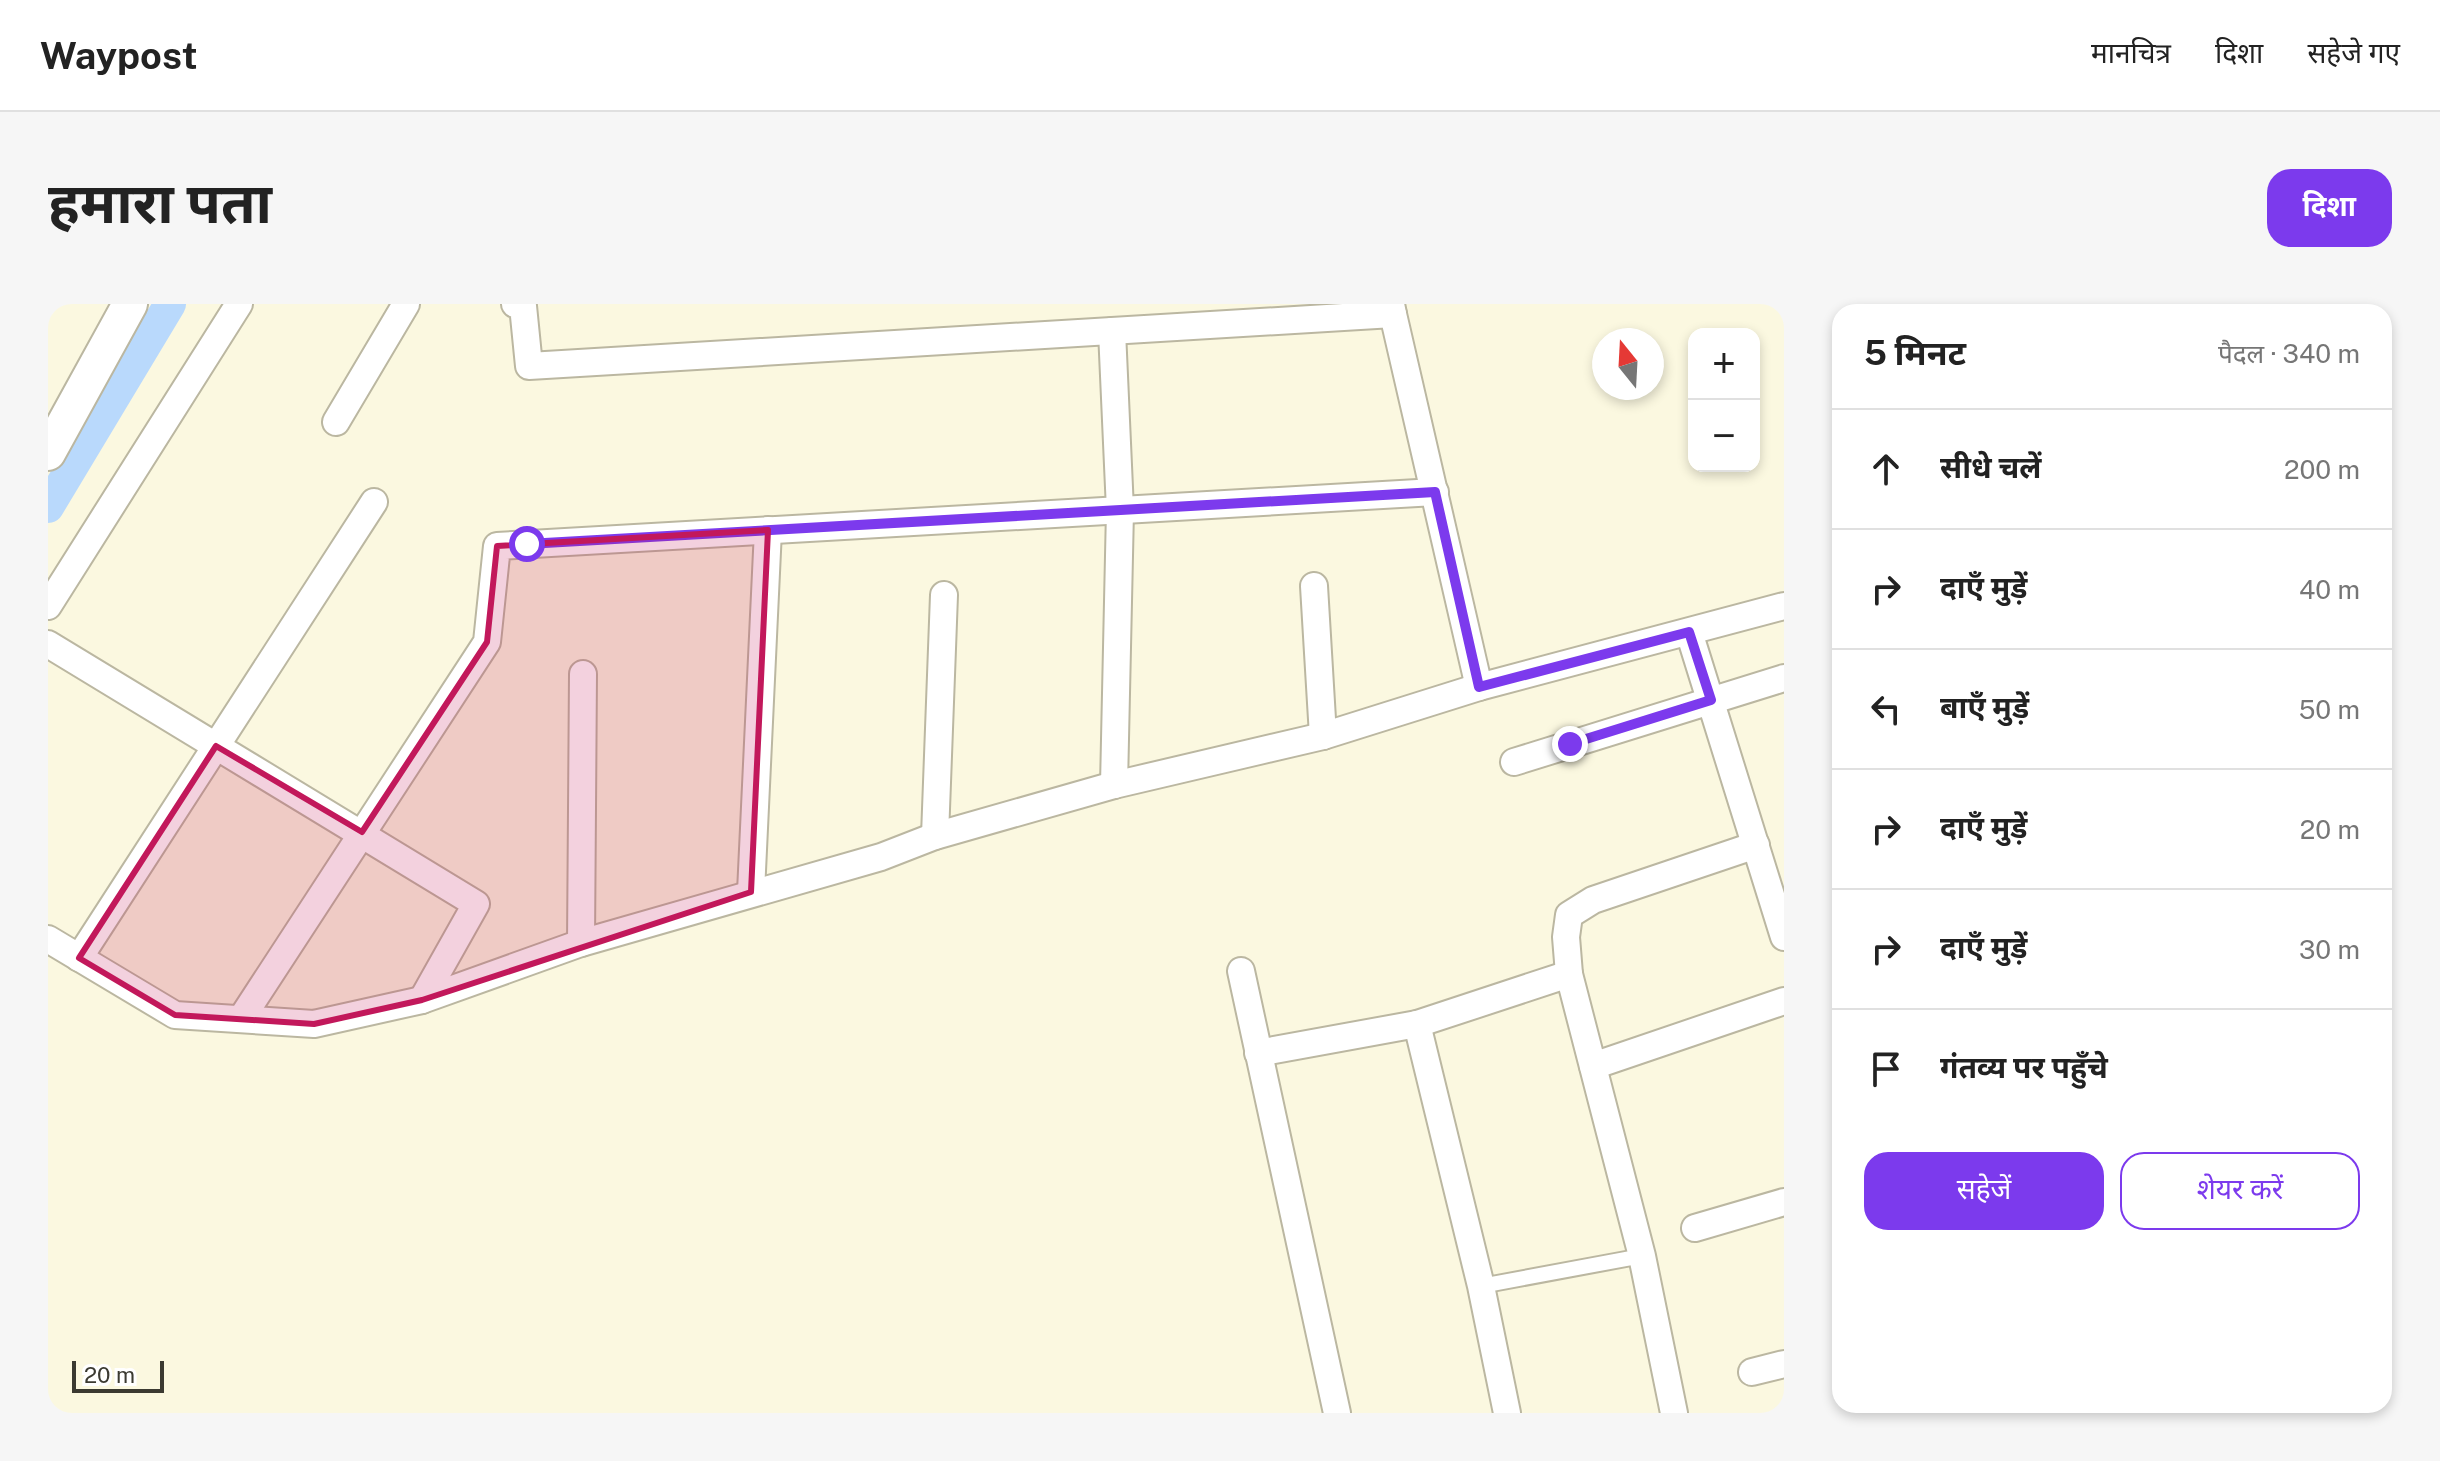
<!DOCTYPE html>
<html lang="hi">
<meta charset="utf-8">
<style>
:root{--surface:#fff;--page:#f6f6f6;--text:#222;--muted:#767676;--line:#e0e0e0;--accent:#7c3aed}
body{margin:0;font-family:"Public Sans","Noto Sans Devanagari",sans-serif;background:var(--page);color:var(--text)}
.controls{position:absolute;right:24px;top:24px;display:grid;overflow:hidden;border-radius:16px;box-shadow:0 4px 12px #0003}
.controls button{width:72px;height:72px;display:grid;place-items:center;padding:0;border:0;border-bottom:2px solid var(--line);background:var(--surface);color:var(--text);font:40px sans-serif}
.compass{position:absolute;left:1544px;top:24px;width:72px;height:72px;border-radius:50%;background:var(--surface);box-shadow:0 4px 12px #0003;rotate:342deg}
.scale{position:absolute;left:24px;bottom:20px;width:92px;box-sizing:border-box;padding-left:8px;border:4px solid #3b3a31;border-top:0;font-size:22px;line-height:28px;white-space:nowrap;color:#3b3a31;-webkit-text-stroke:6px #fff;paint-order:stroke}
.stop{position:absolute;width:24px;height:24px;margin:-18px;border:6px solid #7c3aed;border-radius:50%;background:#fff}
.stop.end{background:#7c3aed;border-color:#fff;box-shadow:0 2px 8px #0008}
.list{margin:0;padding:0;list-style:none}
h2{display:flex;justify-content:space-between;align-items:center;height:104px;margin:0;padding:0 32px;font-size:34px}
h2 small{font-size:26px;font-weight:400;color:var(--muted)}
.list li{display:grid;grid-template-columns:52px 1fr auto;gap:24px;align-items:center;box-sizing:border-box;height:120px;padding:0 32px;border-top:2px solid var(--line)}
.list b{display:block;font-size:30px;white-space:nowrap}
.list em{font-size:26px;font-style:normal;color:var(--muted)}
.actions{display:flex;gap:16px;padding:24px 32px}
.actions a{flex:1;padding:18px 0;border:2px solid var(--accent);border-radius:24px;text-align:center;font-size:28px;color:var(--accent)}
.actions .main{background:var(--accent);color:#fff}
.icon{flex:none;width:44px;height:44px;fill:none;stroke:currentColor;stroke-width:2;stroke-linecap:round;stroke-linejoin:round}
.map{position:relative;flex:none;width:1736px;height:1109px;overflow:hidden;border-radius:24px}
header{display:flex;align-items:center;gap:48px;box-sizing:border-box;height:112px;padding:0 40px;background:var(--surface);border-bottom:2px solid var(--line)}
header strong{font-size:38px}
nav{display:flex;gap:44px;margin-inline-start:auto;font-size:28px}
.intro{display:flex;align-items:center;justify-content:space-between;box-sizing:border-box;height:192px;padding:0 48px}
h1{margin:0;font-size:56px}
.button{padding:20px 36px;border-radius:24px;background:var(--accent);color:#fff;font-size:28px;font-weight:700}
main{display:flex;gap:48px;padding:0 48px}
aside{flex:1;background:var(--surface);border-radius:24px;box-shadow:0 4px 12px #0003}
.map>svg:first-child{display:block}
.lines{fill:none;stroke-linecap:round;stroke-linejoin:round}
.canal{stroke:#b9d9fc;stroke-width:32}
.service-casing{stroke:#bbb7a1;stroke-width:18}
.minor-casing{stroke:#bbb7a1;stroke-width:30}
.tertiary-casing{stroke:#bbb7a1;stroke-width:38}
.service{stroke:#fff;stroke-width:14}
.minor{stroke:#fff;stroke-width:26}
.tertiary{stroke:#fff;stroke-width:34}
.route{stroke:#7c3aed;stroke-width:10}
.marked{fill:#c2185b;fill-opacity:0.2;stroke:#c2185b;stroke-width:6;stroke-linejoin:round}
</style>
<header>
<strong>Waypost</strong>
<nav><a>मानचित्र</a><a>दिशा</a><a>सहेजे गए</a></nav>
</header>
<div class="intro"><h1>हमारा पता</h1><a class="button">दिशा</a></div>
<main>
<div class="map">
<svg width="1736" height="1109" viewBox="0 0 1736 1109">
<rect width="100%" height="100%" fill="#fbf8e0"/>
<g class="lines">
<polyline class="canal" points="0,203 122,0"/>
<g class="service-casing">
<polyline id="service" points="1433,982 1594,952"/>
</g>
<g class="minor-casing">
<g id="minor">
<polyline points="467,0 475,2 481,62 1345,10 1343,0"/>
<polyline points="1345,10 1431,383"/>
<polyline points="1064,27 1072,206 1066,481"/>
<polyline points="288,118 358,0"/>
<polyline points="1266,282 1275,432"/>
<polyline points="0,302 191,0"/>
<polyline points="1641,328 1736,633"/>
<polyline points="0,340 428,600 374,696"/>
<polyline points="1466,458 1736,374"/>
<polyline points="887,532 896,291"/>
<polyline points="703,588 720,226"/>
<polyline points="0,635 127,711 266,720 374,696 533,639 833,553 887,532 1066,481 1275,432 1431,383 1736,302"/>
<polyline points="533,639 535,370"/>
<polyline points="31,654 326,198"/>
<polyline points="1193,667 1289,1109"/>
<polyline points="1521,670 1518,633 1521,611 1545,596 1708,541"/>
<polyline points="193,715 439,338 449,242 1387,188"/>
<polyline points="1369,720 1433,982 1459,1109"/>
<polyline points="1210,749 1369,720 1521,670 1594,952 1626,1109"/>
<polyline points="1545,762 1736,697"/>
<polyline points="1647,924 1736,898"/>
<polyline points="1704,1068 1736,1060"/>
</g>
</g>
<g class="tertiary-casing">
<polyline id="tertiary" points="0,149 82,0"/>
</g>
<use href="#service" class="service"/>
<use href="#minor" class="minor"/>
<use href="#tertiary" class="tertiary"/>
</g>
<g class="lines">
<polyline class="route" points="479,240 1387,188 1431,383 1641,328 1663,396 1522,440"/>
</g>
<path class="marked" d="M720 226 703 588 374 696 266 720 127 711 31 654 168 442 314 528 439 338 449 242Z"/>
</svg>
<div class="controls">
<button>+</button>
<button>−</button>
</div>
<svg class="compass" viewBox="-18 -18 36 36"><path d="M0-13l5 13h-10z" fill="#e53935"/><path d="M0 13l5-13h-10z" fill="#767676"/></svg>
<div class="scale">20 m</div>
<div class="stop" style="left:479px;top:240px"></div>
<div class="stop end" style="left:1522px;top:440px"></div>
</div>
<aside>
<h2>5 मिनट<small>पैदल · 340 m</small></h2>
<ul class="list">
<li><svg class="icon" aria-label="ahead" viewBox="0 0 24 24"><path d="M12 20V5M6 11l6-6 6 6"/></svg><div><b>सीधे चलें</b></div><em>200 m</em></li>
<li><svg class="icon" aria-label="right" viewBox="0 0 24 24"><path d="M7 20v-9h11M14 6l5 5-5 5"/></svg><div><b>दाएँ मुड़ें</b></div><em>40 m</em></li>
<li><svg class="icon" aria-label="left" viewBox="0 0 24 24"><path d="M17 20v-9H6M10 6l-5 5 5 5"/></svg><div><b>बाएँ मुड़ें</b></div><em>50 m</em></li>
<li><svg class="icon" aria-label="right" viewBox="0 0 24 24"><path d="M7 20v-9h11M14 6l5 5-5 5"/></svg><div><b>दाएँ मुड़ें</b></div><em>20 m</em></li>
<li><svg class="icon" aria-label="right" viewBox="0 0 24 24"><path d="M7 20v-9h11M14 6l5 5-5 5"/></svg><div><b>दाएँ मुड़ें</b></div><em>30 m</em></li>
<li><svg class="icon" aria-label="arrive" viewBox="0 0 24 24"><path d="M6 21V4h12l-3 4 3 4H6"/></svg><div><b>गंतव्य पर पहुँचे</b></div></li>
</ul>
<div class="actions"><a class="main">सहेजें</a><a>शेयर करें</a></div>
</aside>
</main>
